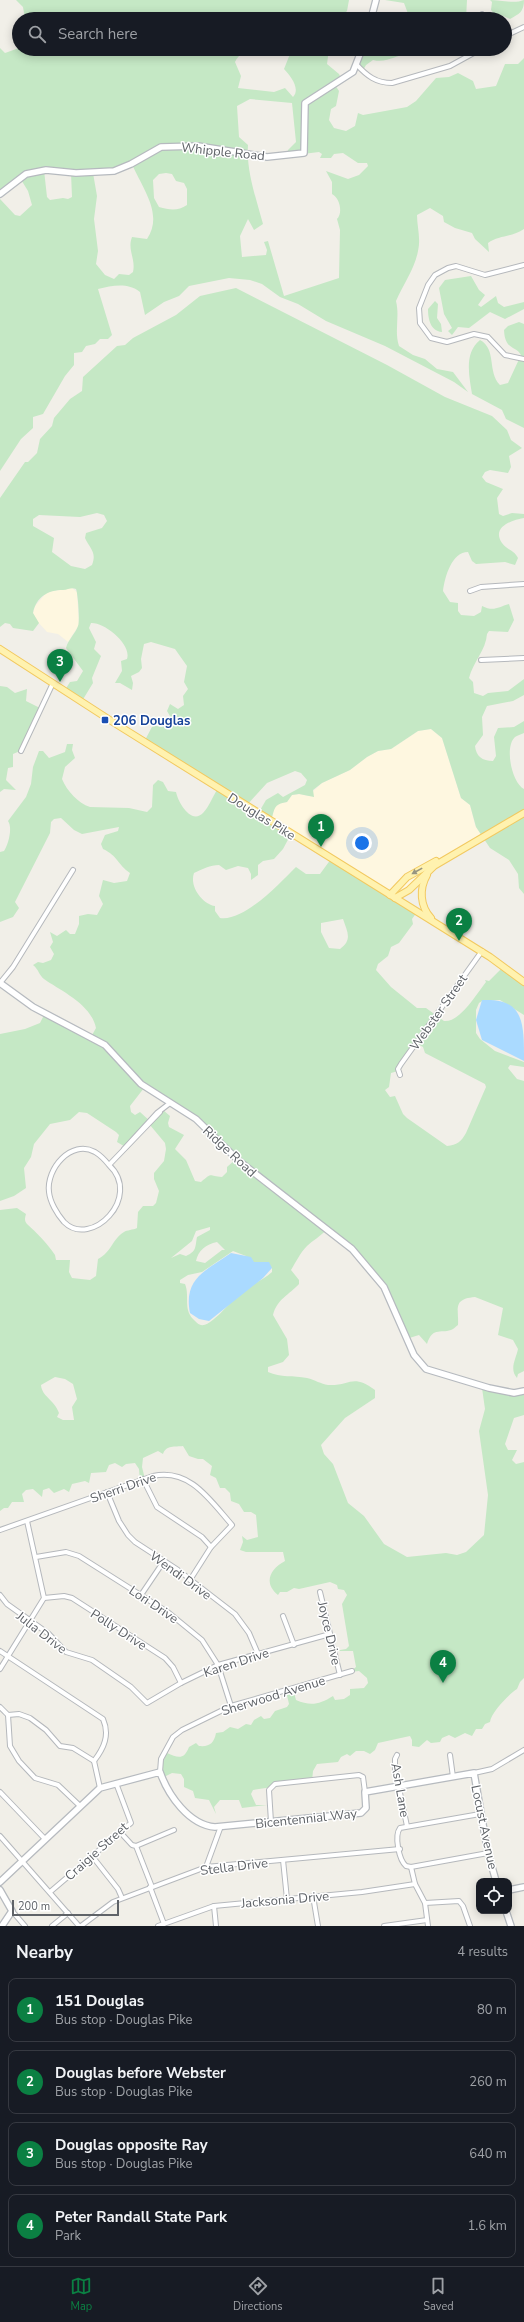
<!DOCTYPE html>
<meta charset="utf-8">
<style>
:root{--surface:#171b24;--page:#20242c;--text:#f1f3f6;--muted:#9ea1a6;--line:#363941;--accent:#0b8043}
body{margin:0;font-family:"Nunito Sans",sans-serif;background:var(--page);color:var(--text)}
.controls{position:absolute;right:12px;bottom:12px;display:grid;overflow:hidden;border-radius:8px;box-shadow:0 2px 10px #0003}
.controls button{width:36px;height:36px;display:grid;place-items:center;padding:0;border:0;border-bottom:1px solid var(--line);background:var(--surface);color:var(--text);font:20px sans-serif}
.scale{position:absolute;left:12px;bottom:10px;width:107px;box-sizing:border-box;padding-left:4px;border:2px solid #5f6368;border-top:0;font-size:11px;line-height:14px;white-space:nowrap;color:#5f6368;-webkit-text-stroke:3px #fff;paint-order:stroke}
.you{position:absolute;left:362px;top:843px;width:14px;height:14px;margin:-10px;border:3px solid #fff;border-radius:50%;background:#1a73e8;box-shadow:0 0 0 6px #1a73e833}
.badge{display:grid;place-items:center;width:26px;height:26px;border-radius:50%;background:var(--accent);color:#fff;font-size:13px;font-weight:700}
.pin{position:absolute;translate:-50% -33px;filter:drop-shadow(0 1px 2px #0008)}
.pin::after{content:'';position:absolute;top:21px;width:14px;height:12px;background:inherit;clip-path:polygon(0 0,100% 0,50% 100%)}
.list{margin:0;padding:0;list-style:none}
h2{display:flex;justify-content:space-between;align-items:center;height:52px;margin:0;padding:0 16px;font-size:17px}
h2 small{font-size:13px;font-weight:400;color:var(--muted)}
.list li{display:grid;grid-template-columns:26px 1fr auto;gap:12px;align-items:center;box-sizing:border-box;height:64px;margin:0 8px 8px;padding:0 8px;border:1px solid var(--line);border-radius:8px}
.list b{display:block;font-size:15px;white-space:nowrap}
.list p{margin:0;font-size:13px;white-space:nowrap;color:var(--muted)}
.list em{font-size:13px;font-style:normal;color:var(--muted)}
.icon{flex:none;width:22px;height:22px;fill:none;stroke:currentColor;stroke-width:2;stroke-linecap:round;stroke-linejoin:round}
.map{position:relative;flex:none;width:524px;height:1926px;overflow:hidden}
.search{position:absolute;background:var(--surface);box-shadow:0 2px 10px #0003;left:12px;right:12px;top:12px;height:44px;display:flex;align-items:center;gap:10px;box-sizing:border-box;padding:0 14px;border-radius:22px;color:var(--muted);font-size:15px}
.sheet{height:340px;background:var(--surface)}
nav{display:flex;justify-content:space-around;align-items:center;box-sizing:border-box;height:56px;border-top:1px solid var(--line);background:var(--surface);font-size:11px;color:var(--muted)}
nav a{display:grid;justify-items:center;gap:2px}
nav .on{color:var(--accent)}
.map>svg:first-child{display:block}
.commercial{fill:#fef7e0}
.green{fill:#c5e8c5;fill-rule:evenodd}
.water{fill:#aadaff}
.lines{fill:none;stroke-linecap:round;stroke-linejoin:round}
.street-casing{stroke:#b5b8bc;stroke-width:6}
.secondary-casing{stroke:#b6babf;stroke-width:8}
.primary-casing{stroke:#f2c960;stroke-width:8}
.street{stroke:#fff;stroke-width:4}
.secondary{stroke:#fff;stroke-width:5.5}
.primary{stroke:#fff2af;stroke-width:6}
.oneway{fill:#979581}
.transit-dot{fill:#1a4fb4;stroke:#fff;stroke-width:1.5}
.labels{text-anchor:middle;stroke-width:3;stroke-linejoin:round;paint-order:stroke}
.street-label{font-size:13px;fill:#5f6368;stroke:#fff}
.transit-label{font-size:13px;font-weight:bold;fill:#164399;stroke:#fff;text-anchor:start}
</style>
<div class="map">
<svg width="524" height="1926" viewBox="0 0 524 1926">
<rect width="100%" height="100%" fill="#f1efe8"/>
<g class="commercial">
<polygon points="72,588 77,592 79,625 68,642 58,634 47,632 36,620 33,613 35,606 47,592"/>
<polygon points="431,729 442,738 461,798 470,805 475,825 482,836 446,857 397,898 271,821 274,806 277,804 287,802 292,795 300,794 308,796 322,783 350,770 367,757 378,751 391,749 418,731"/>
</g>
<g class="green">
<polygon points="16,0 349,0 347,11 339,19 25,19 23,7"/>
<polygon points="385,0 467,0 466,19 410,19 404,3"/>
<path d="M490 0C501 0 514 4 524 0 524 12 519 14 510 19L501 15 496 16 491 10 492 2Z"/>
<path d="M0 48 5 53 19 48 265 49C253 50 240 50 235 62L241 76 238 88 274 92 285 88 293 97C301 89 290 75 284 69L290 54 287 49H329L327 64 339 74 342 80 335 85 339 91 336 106 331 109 329 120 334 128 346 131 355 126 358 113 363 115 407 107 416 101 436 78 449 77 458 73 473 81 476 89 496 86 505 64H518L524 58V229C513 237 499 235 488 243L489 252 475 239 472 233 455 228 444 222 443 216 430 208 417 215C417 227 421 238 418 251 415 268 403 285 396 301 400 317 394 331 399 346L413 355 425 359 437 369 453 372 468 392 454 382 385 346 326 321 298 304 280 297 262 284 250 280 229 278 189 286 179 296 164 302 145 315 140 292C127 282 112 286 98 289L112 335 108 339H100L95 344 86 346 82 352 74 353V365L65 376 43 414 33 417V428L21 439 0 471V199L15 215 20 216 32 205 28 191 20 178 0 192ZM250 99 292 103 296 142 288 150 287 156 319 152 322 154 320 158H331L334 154 343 153 358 163H367L368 166 359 175 348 179 326 171 332 182V194C340 198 343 213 337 219L340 230 339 278 284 296 268 241 264 242 267 250 266 255 242 257 240 236 248 219 254 230 263 224C256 198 246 170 248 145L239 137 237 106ZM132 164C142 188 164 214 147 239L132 237C127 250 136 259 133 272L129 275 119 274 114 279 105 275 96 264 98 251 94 219 97 196 93 173ZM44 170 71 173 72 197 68 199 63 198 50 200 47 197ZM166 173 172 174 176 181 184 183 187 189V205C178 211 170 210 159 207L154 198 153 180 159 174Z"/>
<path d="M362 49H422L414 55C396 52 390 64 373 60L366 65 362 72 356 66Z"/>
<polygon points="471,276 479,290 485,295 478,305 481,307 496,296 498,303 504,307 524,302 524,309 505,319 490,312 469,328 458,327 452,335 448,331 452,328 444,314 439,288 445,280"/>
<path d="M236 288 387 365 445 397 492 416 507 430 511 440 522 448 509 456 511 467 508 473 490 470 485 472 482 477 486 482 503 489 497 498 499 514 503 516 512 513 524 514V518C512 520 491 527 502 543 507 550 514 550 518 558L515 565 505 562 476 564 472 561 468 552C452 552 445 576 443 591L450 602 458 603V611L461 615 474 616 481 612 482 606C494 612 498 607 509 604L514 620 508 632 489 631 487 634C486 650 473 662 469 678L473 682 474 693 483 696 488 693 508 691 524 679V695L513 701 487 706 482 717 483 735 475 746C476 756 482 761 493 761L496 756 494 737 498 728 514 727 524 721V733C521 734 517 736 515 737 504 747 512 783 524 789V894L519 888 518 874 509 860 490 848 476 827 470 805 461 798 442 738 431 729 418 731 391 749 378 751 367 757 350 770 322 783 313 790 314 797 299 794 292 795 287 802C273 804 275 809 271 821L291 834 283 849 274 859 263 861 258 865V875L251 880V874L248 868 238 866 226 870 219 865C210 865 203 869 194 873 189 887 203 904 215 906V911L220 918C244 922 280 883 296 867L306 874H320L331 859 417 912 412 919 413 924 399 943 391 947 388 956 378 964 376 970 391 987 417 1008H426L444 1021C460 1023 477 993 486 982L485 980 489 981 503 967 524 983V1015L500 1000 482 1001 479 1003 476 1010V1033L480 1039 495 1051 524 1062V1067L510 1065 508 1068 517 1079 524 1081V1371L518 1374 517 1378C509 1369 516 1359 518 1349L513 1340 498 1335 503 1308 475 1297C452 1299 459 1309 458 1325 456 1326 455 1328 453 1329 442 1335 433 1325 427 1344L419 1335 406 1339 393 1303 365 1264 326 1230C320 1237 313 1240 307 1246 300 1253 296 1262 291 1270L299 1280V1284C289 1295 277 1299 273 1315L287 1339 289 1355 283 1362 268 1367V1372C281 1378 293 1375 307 1378 315 1380 321 1384 328 1385 351 1386 352 1373 375 1390V1398L345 1418 321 1445 324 1454 333 1464 348 1503 364 1516 384 1544 407 1557 446 1553 457 1555 466 1552 484 1535 488 1495 479 1431 485 1409 482 1388 524 1393V1415L514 1418 505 1444 508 1450H517L512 1460 516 1464 524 1462V1678L520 1682 517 1689C509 1694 491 1713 490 1722L485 1724 482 1729H476L472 1736 465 1733 455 1738 449 1735 442 1738 440 1742 431 1743 427 1740 419 1747 412 1746V1740L410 1736 378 1743 375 1750 370 1754 364 1751H356L350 1756 347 1754 341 1757 338 1762 317 1764 313 1771 312 1781 253 1790 251 1794 256 1805H267L242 1808 239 1800H220L214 1807 216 1814 209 1800 195 1798 193 1791 184 1787V1779L181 1774 172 1773 162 1778 160 1768 167 1753C178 1758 184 1760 189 1747L196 1743 199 1746C210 1747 214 1743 216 1733L223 1732 230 1727 238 1729 246 1724 251 1725 254 1720 261 1716 264 1719 270 1718 275 1711 287 1707 289 1704 286 1691 293 1689 296 1700C310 1706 319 1705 333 1696L335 1700 344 1699 350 1695V1689L364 1688 368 1683 367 1678 359 1671 350 1672 356 1667 353 1651H334L346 1649 349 1646 342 1604 347 1595 344 1590 338 1589 337 1585 330 1582 299 1589 294 1588 287 1592H280L278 1595C263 1583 270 1569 285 1561L283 1552H246L240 1550 243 1542 242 1536 247 1540 258 1537 256 1515 251 1512H244L239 1504 231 1501 230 1493 225 1488H220L216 1478 210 1475 212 1466 203 1459H198L189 1456 183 1446C175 1447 166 1445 163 1454L158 1451 143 1458 142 1467 145 1479 140 1481 139 1469 135 1463 126 1464 122 1467 115 1463 109 1465 106 1472 91 1473 89 1483 85 1481 72 1484 69 1492 64 1489 54 1493 49 1488 43 1490 42 1497 33 1489 26 1490 22 1494 24 1502H12L8 1508H4L0 1511V1210L17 1208 26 1214C25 1217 24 1221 27 1224 36 1232 47 1243 55 1255L56 1260H70L69 1272 72 1278 90 1280 96 1276 98 1259C111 1253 113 1238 124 1232 127 1230 133 1230 137 1228L138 1212 143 1206H153L156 1203 159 1191 154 1179V1173L164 1161 166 1149 165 1143 150 1125 127 1148 117 1142 119 1135 116 1132 87 1113 79 1112 70 1120 50 1124 34 1144 31 1157 24 1168 26 1188 14 1196 0 1201V1034L25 1029 40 1023 44 1015 91 1037 96 1028C91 1004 61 991 44 979 39 975 39 970 33 965L38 962 43 963 51 960 54 954 50 947 53 942 50 932 57 936 66 930 70 934H75L79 924V916L88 914 97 915 103 904 99 896 103 880 114 883 127 881 130 873C117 864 118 856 103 849L101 844 105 835 118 831 119 827 82 834 74 830 61 818 54 819 51 822 50 833 17 898 15 902 19 908 13 917 0 922V852L4 851C8 845 13 828 8 821L26 797 31 784 33 767 39 751H43L49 758 65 752 67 744H73L72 750 75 758 65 767 62 779C67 791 78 803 90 807L129 808 147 812 152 807 153 785 158 780 163 782 168 791 176 792C178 802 191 825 203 813 209 807 213 796 218 788L144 742 153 725 161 727 166 725 170 716 167 711 170 704 178 709 184 705 183 696 188 689 184 682 187 666 175 649 151 642 144 644 141 659 142 668 139 672 131 676 133 683 132 690 120 683H115L122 671 121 661 127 659C132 644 104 622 91 623L89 628 96 642 94 649 101 656 92 678 93 683 82 701 65 690 70 682 77 681 83 671 66 648C68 640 75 634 78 626 80 622 78 594 76 589 71 587 68 590 63 590 48 590 36 597 33 613L39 623 33 631 13 628 10 624 5 623 0 627V498L25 462H28L37 453 40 439 52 426 54 418 70 399 82 391 83 377 117 346 125 345 133 338 176 315 200 296ZM97 513 104 515 107 521 102 528 86 533 85 538C90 549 97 552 92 565L85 569 71 566 52 552 54 538 33 526V519L39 515 80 517ZM295 771 301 773 307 780 305 785 283 797 278 793 266 800 259 812 247 805 267 783ZM343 919C347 931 353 940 340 949L329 948 321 932V923ZM416 1043 423 1047 425 1053 485 1084 486 1087 466 1133C461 1142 457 1145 447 1146L407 1118 403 1114 395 1096 390 1097 385 1090 389 1087 391 1073 398 1071ZM144 1088 203 1126 236 1159 227 1167V1172L222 1177C208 1176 213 1172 201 1182L195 1181 186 1160 175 1149 184 1135 169 1127 168 1123 170 1116 163 1110 151 1122 140 1112 135 1115 131 1112 130 1106ZM210 1227V1230L197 1237C195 1247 197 1251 186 1256L180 1254 171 1258 192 1241 196 1231ZM217 1242 225 1250H222L205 1263 196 1261C198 1251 206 1244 217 1242ZM233 1251 246 1256 252 1263 272 1268V1272C261 1282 246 1286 236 1297 230 1303 212 1324 204 1325 199 1326 196 1322 193 1319 183 1308 190 1296 185 1284L180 1283V1280L188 1275 202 1272ZM55 1377 65 1379 73 1384 77 1399 72 1407 74 1420H63L57 1417 59 1413C54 1399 42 1397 41 1385Z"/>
<path d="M435 301 438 304 437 318 441 324 442 332C430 331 428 318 428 309Z"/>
<path d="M519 322 524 324V428L506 419 502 410 472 394C469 375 464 353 480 340 497 349 487 372 500 385L508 383 521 355C516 345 505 351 504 330L508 326Z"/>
<polygon points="0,686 7,687 15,693 27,689 26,701 40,708 20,751 13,754 13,767 8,768 6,780 16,790 4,789 0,792"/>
</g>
<g class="water">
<path d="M482 1000C524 998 524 1022 524 1061L482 1040 476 1020Z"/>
<path d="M231 1253 251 1257 254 1262H269L272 1268 263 1278 209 1321 199 1319 190 1313C183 1278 207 1270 231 1253Z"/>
</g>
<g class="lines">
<g class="street-casing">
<g id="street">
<polyline points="482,14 484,19"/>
<polyline points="505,36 524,27"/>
<path d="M356 64C367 76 376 83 392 83L450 66 481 49"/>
<polyline points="524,265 485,275 456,266 448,268 435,275 428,285 419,308 420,323 431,338 447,342 474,334 488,337 505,355 524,359"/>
<polyline points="470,591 481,587 524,584"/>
<polyline points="481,660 524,658"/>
<polyline points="21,751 53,683"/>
<polyline points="0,983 13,967 73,870"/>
<polyline points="400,1075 398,1069 401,1064 482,951"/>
<polyline points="124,1149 157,1113 170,1103"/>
<path d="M109 1165C143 1197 91 1249 64 1222 57 1214 50 1202 49 1192 46 1169 71 1139 95 1152 100 1155 105 1160 109 1165L160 1112"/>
<polyline points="143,1479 157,1507 202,1537 211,1547"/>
<polyline points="107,1492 119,1521 128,1535 135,1542 178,1570 235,1614 249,1633 258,1654"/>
<path d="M0 1530 153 1476C190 1468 210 1500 232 1525L211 1547 190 1580"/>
<polyline points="36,1557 66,1552 79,1556 169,1613 202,1640 218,1665 231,1706"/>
<polyline points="320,1592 340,1675"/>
<polyline points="0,1595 7,1604 49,1634 66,1652 92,1660 131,1687 147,1703 181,1683 218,1665 330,1634"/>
<polyline points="141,1595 164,1561"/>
<polyline points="44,1598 64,1596 72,1598 165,1658 173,1667 181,1683"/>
<polyline points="283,1616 294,1645"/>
<path d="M0 1651 103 1719C110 1735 104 1748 94 1761"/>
<polyline points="0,1669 44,1598 27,1521"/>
<polyline points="0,1707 8,1715 10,1746 19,1761 35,1778 58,1785 80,1806"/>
<polyline points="8,1715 19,1714 30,1718 46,1730 60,1746 73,1748 94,1761"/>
<polyline points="397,1755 395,1759 395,1769 407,1826"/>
<polyline points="450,1755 453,1777"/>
<polyline points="94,1761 100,1788"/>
<polyline points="160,1772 161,1759 173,1737 182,1730 231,1706 352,1671"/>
<polyline points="474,1773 492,1769 524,1750"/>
<polyline points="0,1792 45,1839"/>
<path d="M480 1814 400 1828C394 1836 399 1860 406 1866L411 1867 488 1853"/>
<polyline points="271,1822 269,1790 275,1784 359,1775 363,1777 365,1792"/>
<polyline points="120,1832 132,1845 136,1846 152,1887"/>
<polyline points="0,1836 79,1926"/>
<polyline points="136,1846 174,1830"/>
<polyline points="92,1856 118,1889 122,1898"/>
<polyline points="283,1860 287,1899"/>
<polyline points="206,1867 221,1826"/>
<polyline points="411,1867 415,1884 425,1903 428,1926"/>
<polyline points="150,1887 164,1924"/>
<polyline points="50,1892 131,1823 116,1783"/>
<polyline points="313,1896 318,1926"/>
<polyline points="425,1903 459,1901 463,1906 470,1926"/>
<polyline points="214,1906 216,1926"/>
<polyline points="12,1911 25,1926"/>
<polyline points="52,1926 68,1913"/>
<polyline points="81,1926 113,1902 206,1867 400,1849"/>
<polyline points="158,1926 214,1906 362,1892 415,1884"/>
<polyline points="384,1926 427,1920"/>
</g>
</g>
<g class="secondary-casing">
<g id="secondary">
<polyline points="371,19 376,0"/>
<polyline points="0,194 26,174 46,170 76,173 114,171 131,164 161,147 198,146 267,157 304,153 305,103 353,72 362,49"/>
<polyline points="0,983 33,1007 105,1045 141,1084 196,1119 239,1161 352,1249 384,1287 414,1355 426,1369 489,1388 514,1393 524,1391"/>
<path d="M0 1882 100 1788 160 1772C168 1795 189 1825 215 1827L361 1813 366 1808 365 1792 474 1773 488 1853 496 1881"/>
<polyline points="0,1890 12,1911 2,1926"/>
<polyline points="509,1890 524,1887"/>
<polyline points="506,1911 511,1926"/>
</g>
</g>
<g class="primary-casing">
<g id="primary">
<polyline points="0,649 116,724 490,957 524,982"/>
<path d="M427 875C419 889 420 906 431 918"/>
<polyline points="390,895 407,877 436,861"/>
<polyline points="395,898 409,890 434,866 524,813"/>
</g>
</g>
<use href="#street" class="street"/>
<use href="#secondary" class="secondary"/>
<use href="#primary" class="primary"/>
</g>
<defs><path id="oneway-solid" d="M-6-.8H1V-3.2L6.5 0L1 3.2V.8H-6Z"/></defs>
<use class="oneway" href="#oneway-solid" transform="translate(417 871) rotate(151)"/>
<rect class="transit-dot" x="101" y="716" width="8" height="8" rx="2"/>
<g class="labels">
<g class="street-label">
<text transform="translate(223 151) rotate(6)" y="5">Whipple Road</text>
<text transform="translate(262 816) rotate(32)" y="5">Douglas Pike</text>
<text transform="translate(438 1012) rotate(-55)" y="5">Webster Street</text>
<text transform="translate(230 1151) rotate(43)" y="5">Ridge Road</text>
<text transform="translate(123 1487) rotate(-19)" y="5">Sherri Drive</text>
<text transform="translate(181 1575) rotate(36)" y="5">Wendi Drive</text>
<text transform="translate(154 1604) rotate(34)" y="5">Lori Drive</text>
<text transform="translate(119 1629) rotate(33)" y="5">Polly Drive</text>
<text transform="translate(42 1632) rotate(38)" y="5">Julia Drive</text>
<text transform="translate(330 1633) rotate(77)" y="5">Joyce Drive</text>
<text transform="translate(236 1662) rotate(-18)" y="5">Karen Drive</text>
<text transform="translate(273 1695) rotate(-17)" y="5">Sherwood Avenue</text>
<text transform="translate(401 1790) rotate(80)" y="5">Ash Lane</text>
<text transform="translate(306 1818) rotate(-6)" y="5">Bicentennial Way</text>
<text transform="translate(485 1827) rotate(78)" y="5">Locust Avenue</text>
<text transform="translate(96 1851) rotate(-42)" y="5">Craigie Street</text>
<text transform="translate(234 1866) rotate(-7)" y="5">Stella Drive</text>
<text transform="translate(285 1899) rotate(-5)" y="5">Jacksonia Drive</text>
</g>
<g class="transit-label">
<text x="113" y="725">206 Douglas</text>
</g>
</g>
</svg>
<div class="controls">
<button><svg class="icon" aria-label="locate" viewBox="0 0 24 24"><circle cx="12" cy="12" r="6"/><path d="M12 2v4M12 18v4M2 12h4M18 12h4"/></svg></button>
</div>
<div class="scale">200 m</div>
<div class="you"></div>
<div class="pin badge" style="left:321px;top:847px">1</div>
<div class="pin badge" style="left:459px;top:941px">2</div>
<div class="pin badge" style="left:60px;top:682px">3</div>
<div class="pin badge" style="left:443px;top:1683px">4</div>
<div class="search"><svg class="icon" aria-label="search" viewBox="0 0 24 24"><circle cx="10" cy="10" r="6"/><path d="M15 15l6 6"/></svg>Search here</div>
</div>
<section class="sheet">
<h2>Nearby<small>4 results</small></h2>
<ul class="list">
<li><span class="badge">1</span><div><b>151 Douglas</b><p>Bus stop · Douglas Pike</p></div><em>80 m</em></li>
<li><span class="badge">2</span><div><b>Douglas before Webster</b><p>Bus stop · Douglas Pike</p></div><em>260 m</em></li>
<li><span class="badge">3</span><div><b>Douglas opposite Ray</b><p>Bus stop · Douglas Pike</p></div><em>640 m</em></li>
<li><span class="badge">4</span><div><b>Peter Randall State Park</b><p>Park</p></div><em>1.6 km</em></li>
</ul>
</section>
<nav>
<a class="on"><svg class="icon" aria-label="map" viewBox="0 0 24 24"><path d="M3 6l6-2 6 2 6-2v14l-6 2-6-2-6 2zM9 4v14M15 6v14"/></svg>Map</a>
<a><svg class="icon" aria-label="directions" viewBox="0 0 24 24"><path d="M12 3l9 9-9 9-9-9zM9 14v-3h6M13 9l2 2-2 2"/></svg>Directions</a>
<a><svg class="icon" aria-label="saved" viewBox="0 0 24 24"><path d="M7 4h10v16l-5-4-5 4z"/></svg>Saved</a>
</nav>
